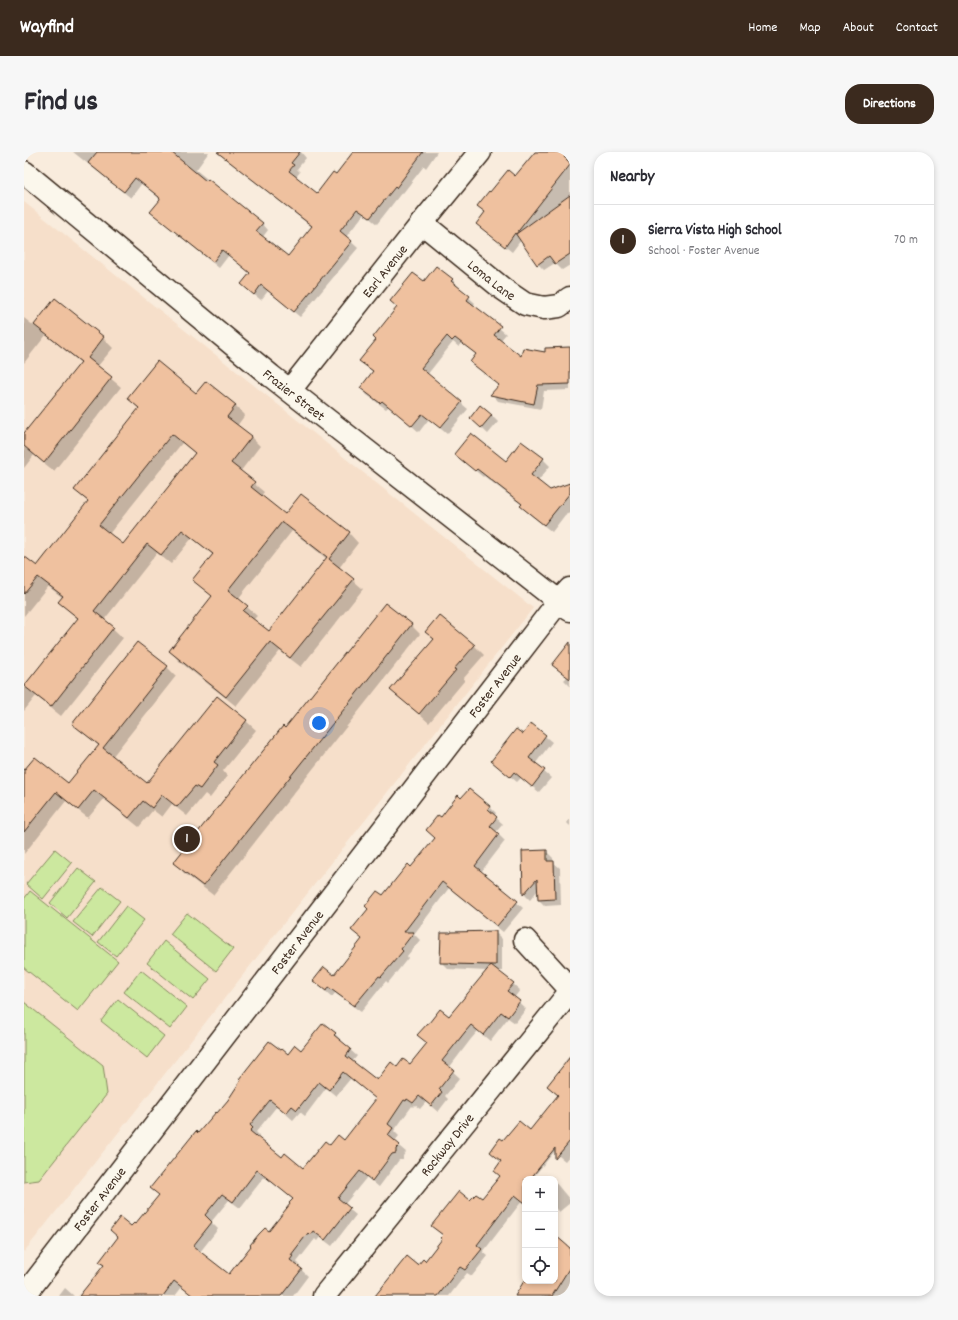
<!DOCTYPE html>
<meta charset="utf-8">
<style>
:root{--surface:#fff;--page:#f7f7f7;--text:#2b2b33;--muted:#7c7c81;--line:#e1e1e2;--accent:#3b2a1e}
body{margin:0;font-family:Dekko,sans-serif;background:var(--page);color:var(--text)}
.controls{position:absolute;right:12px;bottom:12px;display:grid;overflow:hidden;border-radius:8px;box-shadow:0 2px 6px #0003}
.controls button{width:36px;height:36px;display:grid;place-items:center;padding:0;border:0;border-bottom:1px solid var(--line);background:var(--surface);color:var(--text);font:20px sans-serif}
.you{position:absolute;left:295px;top:571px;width:14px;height:14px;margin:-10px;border:3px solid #fff;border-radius:50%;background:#1a73e8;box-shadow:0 0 0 6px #1a73e833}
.badge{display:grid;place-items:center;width:26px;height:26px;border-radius:50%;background:var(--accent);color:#fff;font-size:13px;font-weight:700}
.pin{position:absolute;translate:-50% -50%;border:2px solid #fff;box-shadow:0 1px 4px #0006}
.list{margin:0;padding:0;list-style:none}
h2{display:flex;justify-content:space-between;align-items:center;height:52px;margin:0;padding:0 16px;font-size:17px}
h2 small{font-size:13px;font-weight:400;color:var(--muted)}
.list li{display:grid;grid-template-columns:26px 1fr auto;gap:12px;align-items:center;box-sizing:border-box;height:72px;padding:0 16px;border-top:1px solid var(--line)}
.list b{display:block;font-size:15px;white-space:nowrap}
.list p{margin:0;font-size:13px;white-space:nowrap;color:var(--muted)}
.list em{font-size:13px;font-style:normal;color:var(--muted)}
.icon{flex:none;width:22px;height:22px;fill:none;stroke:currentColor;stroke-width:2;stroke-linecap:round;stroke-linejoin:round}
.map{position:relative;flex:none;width:546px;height:1144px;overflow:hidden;border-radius:16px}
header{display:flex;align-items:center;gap:24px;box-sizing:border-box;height:56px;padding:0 20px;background:var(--accent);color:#fff}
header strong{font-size:19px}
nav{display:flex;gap:22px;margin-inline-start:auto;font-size:14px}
.intro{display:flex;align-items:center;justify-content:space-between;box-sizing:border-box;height:96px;padding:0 24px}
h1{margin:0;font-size:28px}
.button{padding:10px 18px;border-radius:16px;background:var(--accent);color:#fff;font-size:14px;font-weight:700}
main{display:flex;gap:24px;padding:0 24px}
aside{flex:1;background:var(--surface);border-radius:16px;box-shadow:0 2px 6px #0003}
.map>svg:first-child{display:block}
.built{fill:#f6dfca}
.green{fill:#cce89f;stroke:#84895e}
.shadow{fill:#0003;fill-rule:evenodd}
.building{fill:#efc19f;stroke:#3b2a1e;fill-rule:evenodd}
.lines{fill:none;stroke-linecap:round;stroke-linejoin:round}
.minor-casing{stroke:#3b2a1e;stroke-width:25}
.minor{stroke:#fbf7ec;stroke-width:22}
.labels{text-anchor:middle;stroke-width:3;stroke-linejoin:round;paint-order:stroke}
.street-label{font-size:14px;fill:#3b2a1e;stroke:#fbf7ec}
</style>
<header>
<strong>Wayfind</strong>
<nav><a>Home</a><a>Map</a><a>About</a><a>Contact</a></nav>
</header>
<div class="intro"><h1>Find us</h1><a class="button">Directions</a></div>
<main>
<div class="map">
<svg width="546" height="1144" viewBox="0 0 546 1144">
<rect width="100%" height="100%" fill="#f9ecdd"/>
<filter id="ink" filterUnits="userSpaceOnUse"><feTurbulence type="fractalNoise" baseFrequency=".025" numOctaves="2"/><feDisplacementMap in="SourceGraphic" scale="8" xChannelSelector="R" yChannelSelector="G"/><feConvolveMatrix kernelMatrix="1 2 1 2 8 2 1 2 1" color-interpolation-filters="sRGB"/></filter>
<g filter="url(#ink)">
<polygon class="built" points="0,50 509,456 0,1100"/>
<g class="green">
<polygon points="31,697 48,711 19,747 2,732"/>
<polygon points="54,716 72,730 43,766 26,751"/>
<polygon points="78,735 96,749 68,785 49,770"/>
<polygon points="6,739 94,809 54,859 0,816 0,747"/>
<polygon points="102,754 120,768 92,804 74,790"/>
<polygon points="163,761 209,797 192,819 146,782"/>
<polygon points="140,789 186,827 169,848 123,811"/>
<polygon points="117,818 163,855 146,877 100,840"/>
<polygon points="94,847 140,884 123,906 77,869"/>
<polygon points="0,850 79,913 83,942 15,1028 0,1030"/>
</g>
<g class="shadow">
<polygon points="49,0 185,0 172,18 238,71 244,78 238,86 264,106 288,75 193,0 277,0 282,6 273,17 276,20 272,25 293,42 312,23 330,0 413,0 402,16 400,14 379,41 378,40 353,72 340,62 322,85 334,96 276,165 244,139 237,148 224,138 226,121 205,103 195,116 134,66 137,48 118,31 107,46"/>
<polygon points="511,0 546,0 546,113 538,118 531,111 520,118 514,112 497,88 488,100 453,72 462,61 455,54 492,26"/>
<polygon points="428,127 434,134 433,135 451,151 449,154 482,182 476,189 498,206 522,201 546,199 546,238 520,239 517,257 474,249 468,242 475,233 447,210 453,203 438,191 435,195 429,190 403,223 444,257 423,282 405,267 395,280 365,254 362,257 343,243 337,236 349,220 337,209 400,130"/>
<polygon points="31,148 79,186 89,196 73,215 97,235 30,319 10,303 0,316 0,283 57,211 22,183 0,211 0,166 10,174"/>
<path d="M182 230 212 254 221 263 213 274 227 285 236 294 216 320 240 340 237 344 262 364 325 381 334 391 315 416 339 437 277 515 256 499 212 554 155 509 146 499 189 445 170 428 189 403 168 386 147 412 133 401 80 468 99 486 37 564 12 544 0 559V534L54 467 35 450 39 446 24 434 0 464V405L13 415 64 350 51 338 115 257 104 246 172 242ZM158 291 172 302 99 393 85 382ZM268 379 303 407 245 481 229 468 233 464 214 447Z"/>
<polygon points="468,264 474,270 464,282 447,266"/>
<polygon points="431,302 482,311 519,307 526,314 514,329 526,339 546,332 546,361 541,363 528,380 504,361 497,354 498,353 460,324 459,325"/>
<polygon points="387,473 396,482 189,743 160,721 151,711 261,577"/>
<polygon points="402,480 450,493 460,503 439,527 441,528 405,571 368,538 411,488"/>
<polygon points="546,501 546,534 540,528 543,525 529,513"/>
<polygon points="143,515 152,524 88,605 124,633 193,545 222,569 232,578 199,619 203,624 186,646 181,642 163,664 148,652 138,665 129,658 115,675 80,647 64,666 42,649 0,702 0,620 45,633 75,594 49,572"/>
<polygon points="507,573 528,590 511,612 527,626 515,640 497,626 493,630 468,609 499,584"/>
<polygon points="445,639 466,655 472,661 470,664 479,672 472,680 481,689 457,720 499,756 479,780 425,736 390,782 396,788 383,804 384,806 364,831 362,829 337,860 311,841 308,845 290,829 310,824 338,787 328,778 359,744 387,716 412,686 417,667 438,648"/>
<polygon points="546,667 546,674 543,671"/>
<polygon points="522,699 529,706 529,710 536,716 537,753 521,754 515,748 514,738 506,748 500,742 499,700"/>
<path d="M471 780 478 787V819H474L496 838 490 846 502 857 491 871 484 866 466 889 454 879 447 887 425 916 436 926 421 944 424 947 414 960 402 950 396 957 391 953 389 955 388 954 370 979 375 984 370 990 382 1000 379 1004V1008H375L355 1035 343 1025 320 1053 332 1063 308 1094 296 1085 293 1089 291 1087 273 1110 275 1112 273 1114 284 1124 269 1144H169L158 1135 151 1144H56L80 1114 76 1110 107 1076 111 1074 136 1044 128 1036 174 982 194 962 264 903 278 900 311 882 318 889 317 890 333 904 328 910 353 930 373 917 386 914 404 892 395 883 425 865 463 819 424 817 418 811ZM327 926 353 948 320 989 306 994 280 1017 258 1006 233 986 235 983 232 980 253 954 269 968 276 960 281 964 302 936 312 944ZM241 1024 269 1047 267 1052 245 1080 205 1123 176 1100 194 1077 187 1070 205 1048 216 1056Z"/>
<polygon points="546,903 546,1003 541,1009 530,1000 511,1023 515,1027 501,1027 501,1051 498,1049 459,1100 464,1104 448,1124 443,1121 425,1144 352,1144 401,1110 419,1087 419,1084 415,1080 446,1050 458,1048 477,1024 478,1010 467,1000 479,990 506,980 535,943 541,912 540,911"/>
<polygon points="531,1030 546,1048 546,1051 535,1060 531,1056"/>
<polygon points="531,1085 546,1099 546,1131 538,1144 491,1144 501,1129 531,1129"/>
<polygon points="41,1136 50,1144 35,1144"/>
</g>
<g class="building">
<polygon points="73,0 147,0 182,29 184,27 239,71 232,79 264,104 288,74 193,0 276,0 267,11 270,13 265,19 293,41 309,20 312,22 329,0 399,0 372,36 371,35 346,66 333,57 316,79 328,89 270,160 237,133 230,143 217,132 226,121 198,98 189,110 126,60 136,48 135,45 111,26 100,40 84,28 85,28 64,11"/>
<polygon points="511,0 544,0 540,5 546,11 546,13 492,82 546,43 546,102 531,112 525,104 513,113 491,81 481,95 452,72 461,60 453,54 465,39 466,40 484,18 491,24"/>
<polygon points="412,114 429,127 427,129 446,144 443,148 477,174 470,183 497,204 499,196 521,200 521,196 546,195 546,232 514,233 510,252 466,243 475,233 446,210 452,202 431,186 428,189 423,184 397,216 438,250 416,276 398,262 388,274 358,249 356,251 336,236 349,219 335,209 352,188 349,185 373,155 366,149 389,121 400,129"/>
<polygon points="31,146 80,185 64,206 88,225 20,311 0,294 0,281 57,210 10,173"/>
<path d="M133 209 172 241 182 229 212 253 203 265 228 284 207 311 231 330 227 335 261 362 277 342 326 380 305 407 330 427 266 506 246 490 202 545 145 499 188 444 168 428 189 402 158 378 137 403 123 392 70 459 90 475 27 555 0 534 54 466 34 450 39 444 14 425 0 442V404L13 414 64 349 50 338 115 256 103 246ZM148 282 171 301 99 392 75 373ZM258 370 303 405 245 479 219 459 224 454 204 438Z"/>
<polygon points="456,253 468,263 457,276 446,266"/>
<polygon points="447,281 482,309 497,289 520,306 507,323 526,338 546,331 546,341 520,373 496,354 498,352 453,317 451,319 430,302"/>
<polygon points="361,451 388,472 179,734 149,711 259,574 261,576"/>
<polygon points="415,463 451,493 430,517 432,518 395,562 366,538 410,487 401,480"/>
<polygon points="113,490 144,514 79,596 123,631 193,544 223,568 190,610 194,613 176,637 171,634 153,655 138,643 128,656 119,649 105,666 70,638 54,658 32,640 0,680 0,618 11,605 44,631 75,593 48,572"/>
<polygon points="546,490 546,527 528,513"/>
<polygon points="507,571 522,583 505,606 521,618 508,635 490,620 486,625 467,609 492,577 499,582"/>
<polygon points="445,637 466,654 464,657 473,665 466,674 475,682 451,714 494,749 473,774 418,730 380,780 390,780 377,797 379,799 357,825 355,824 330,854 304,835 302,839 289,829 300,815 310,823 338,787 327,778 344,757 341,754 353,739 359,743 384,712 387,715 411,686 402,678 414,663 417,665 434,643 437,646"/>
<polygon points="523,698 523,709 530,709 531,747 514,748 513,727 499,743 498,699"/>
<path d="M472 779V813H467L490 831 483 839 496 849 484 865 477 860 459 883 447 873 441 880 418 909 430 918 415 937 418 940 407 954 395 944 389 951 383 947 382 949 380 948 364 972 369 976 364 983 376 993 372 997V1001L368 1002 348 1029 336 1019 314 1046 326 1056 301 1088 289 1079 286 1083 284 1081 267 1103 269 1104 266 1108 278 1117 257 1144H169L150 1129 139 1144H55L80 1113 75 1110 94 1085 86 1078 96 1065 107 1074 110 1071 111 1072 135 1043 126 1036 172 979 174 981 192 960 193 961 204 948 217 928 215 927 245 889 257 898 258 897 264 902 271 893 277 898 299 871 312 881 310 883 327 897 322 904 353 928 367 910 373 915 379 907 386 912 403 891 393 883 404 871H405L416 857 425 864 467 813 427 812V811H416L417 781H427V780ZM319 920 352 947 320 988 314 983 306 993 301 989 279 1016 261 1001 258 1005 226 979 229 976 226 973 246 948 262 961 268 954 273 958 295 930 305 938ZM233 1018 269 1047 265 1051 266 1052 245 1079 241 1076 235 1082 226 1093 227 1094 205 1122 169 1094 188 1070 181 1063 198 1042 209 1050Z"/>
<polygon points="546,905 546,989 531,1007 531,996 506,1027 501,1027 501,1051 491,1043 453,1093 458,1097 441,1118 436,1115 414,1144 351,1144 383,1104 394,1113 399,1107 401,1109 418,1087 416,1086 419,1083 407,1074 435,1039 446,1048 452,1042 458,1046 476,1024 470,1019 477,1009 466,1000 476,986 479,988 495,969 506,978 534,943 523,934"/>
<polygon points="531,1083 546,1096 546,1115 528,1144 491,1144 500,1129 531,1129"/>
</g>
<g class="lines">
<g class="minor-casing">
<g id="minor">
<path id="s1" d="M0 20 247 224 546 458"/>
<path id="s2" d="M398 71 479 137 501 152 520 156 535 154 546 146"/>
<path id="s3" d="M266 238 398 71 456 0"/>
<polyline points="501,788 546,837"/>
<path id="s4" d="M0 1144 535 449 546 437"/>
<path id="s5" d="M300 1144 546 840"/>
</g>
</g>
<use href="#minor" class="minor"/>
</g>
</g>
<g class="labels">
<g class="street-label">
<text dy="5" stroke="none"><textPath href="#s3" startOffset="152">Earl Avenue</textPath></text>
<text dy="5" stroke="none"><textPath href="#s2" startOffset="90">Loma Lane</textPath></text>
<text dy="5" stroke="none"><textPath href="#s1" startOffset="350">Frazier Street</textPath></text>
<text dy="5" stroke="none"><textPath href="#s4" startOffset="771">Foster Avenue</textPath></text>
<text dy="5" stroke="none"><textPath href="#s4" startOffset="447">Foster Avenue</textPath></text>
<text dy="5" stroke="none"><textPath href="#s5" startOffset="195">Rockway Drive</textPath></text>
<text dy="5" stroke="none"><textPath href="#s4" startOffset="123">Foster Avenue</textPath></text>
</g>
</g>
</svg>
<div class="controls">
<button>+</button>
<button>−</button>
<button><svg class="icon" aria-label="locate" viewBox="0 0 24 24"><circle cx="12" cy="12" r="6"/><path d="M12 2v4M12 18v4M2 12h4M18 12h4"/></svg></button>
</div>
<div class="you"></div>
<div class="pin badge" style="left:163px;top:687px">1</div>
</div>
<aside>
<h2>Nearby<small></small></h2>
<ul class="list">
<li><span class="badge">1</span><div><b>Sierra Vista High School</b><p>School · Foster Avenue</p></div><em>70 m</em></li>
</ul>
</aside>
</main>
